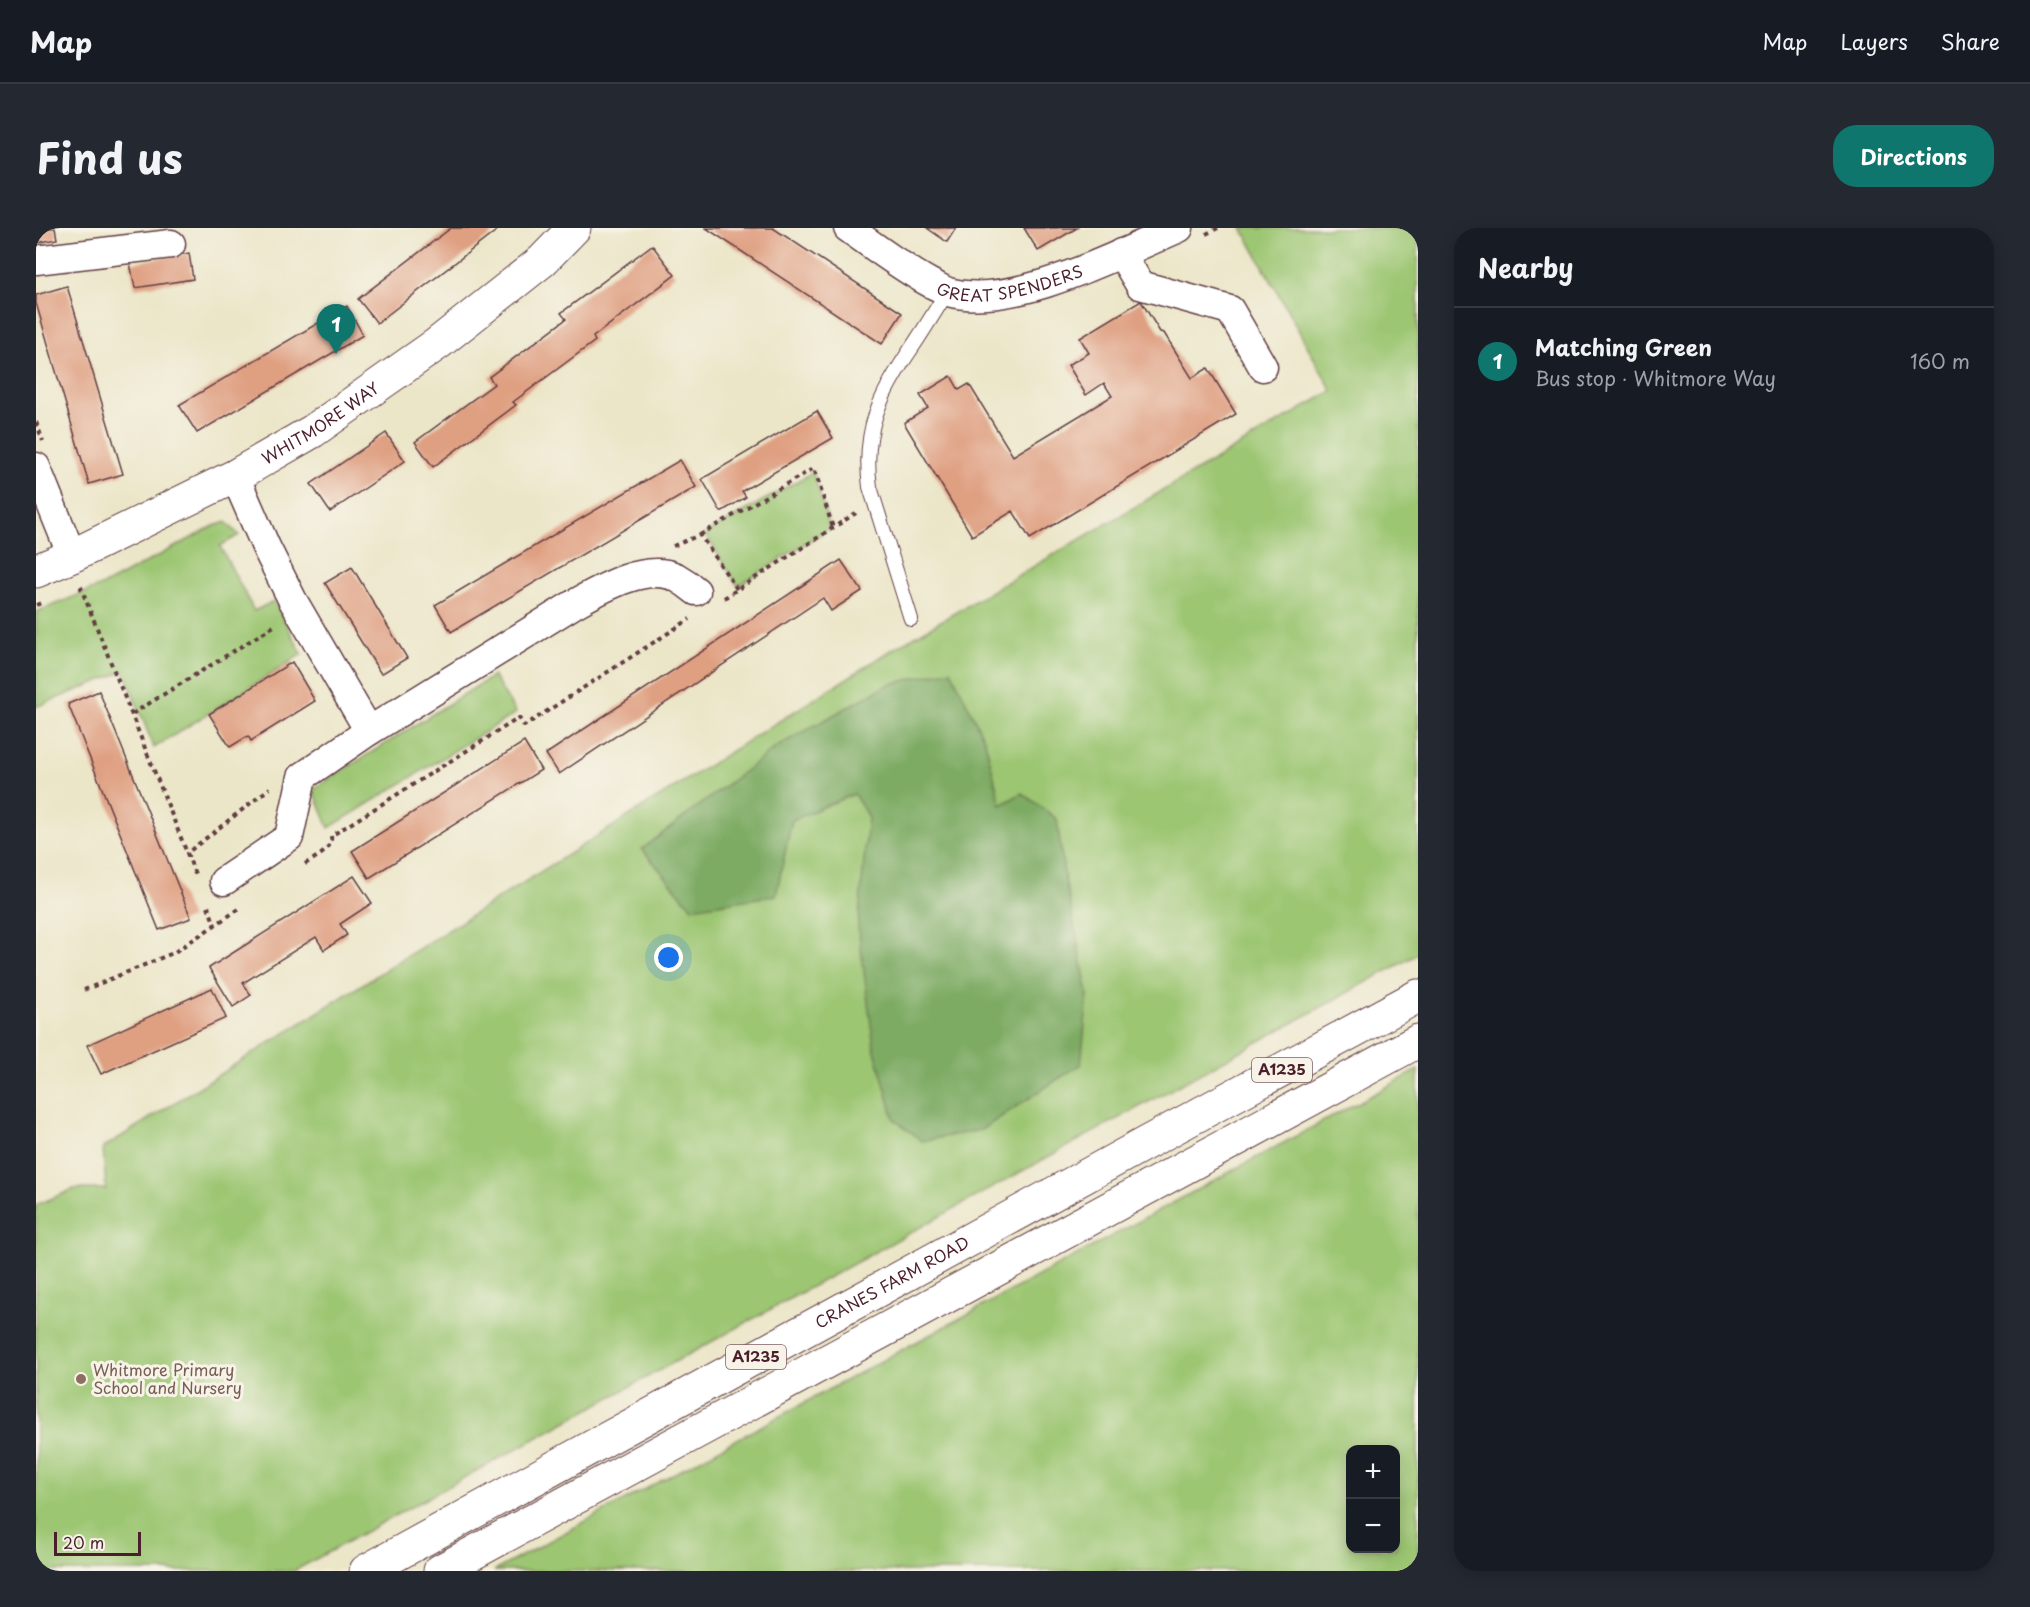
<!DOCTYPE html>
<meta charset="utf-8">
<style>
:root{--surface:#171b24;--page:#242831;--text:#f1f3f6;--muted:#9ea1a6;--line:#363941;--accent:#0f766e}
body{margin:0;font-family:"Playpen Sans",sans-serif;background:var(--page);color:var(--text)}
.controls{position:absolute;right:18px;bottom:18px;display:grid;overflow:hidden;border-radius:12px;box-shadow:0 3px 15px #0003}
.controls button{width:54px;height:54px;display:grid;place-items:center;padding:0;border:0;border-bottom:2px solid var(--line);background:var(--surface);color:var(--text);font:30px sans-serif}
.scale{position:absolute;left:18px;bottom:15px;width:87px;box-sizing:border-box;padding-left:6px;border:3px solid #4a1f2b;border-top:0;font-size:16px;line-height:21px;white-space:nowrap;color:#4a1f2b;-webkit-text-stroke:4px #f7f3e8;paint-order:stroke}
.you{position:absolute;left:633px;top:730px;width:21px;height:21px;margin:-15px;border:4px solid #fff;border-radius:50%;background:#1a73e8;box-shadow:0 0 0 9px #1a73e833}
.badge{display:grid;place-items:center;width:39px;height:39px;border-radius:50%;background:var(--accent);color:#fff;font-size:20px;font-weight:700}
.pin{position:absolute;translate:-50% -50px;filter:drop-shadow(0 2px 3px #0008)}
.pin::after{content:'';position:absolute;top:32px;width:21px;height:18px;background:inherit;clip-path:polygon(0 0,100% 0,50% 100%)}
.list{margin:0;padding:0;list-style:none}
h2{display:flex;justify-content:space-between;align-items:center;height:78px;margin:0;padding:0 24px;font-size:26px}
h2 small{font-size:20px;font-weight:400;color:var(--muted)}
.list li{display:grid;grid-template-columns:39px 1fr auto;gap:18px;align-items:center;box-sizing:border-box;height:108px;padding:0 24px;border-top:2px solid var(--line)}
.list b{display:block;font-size:22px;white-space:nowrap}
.list p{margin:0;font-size:20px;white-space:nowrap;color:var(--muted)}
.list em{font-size:20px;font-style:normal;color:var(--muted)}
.map{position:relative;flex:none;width:1382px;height:1343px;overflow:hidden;border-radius:24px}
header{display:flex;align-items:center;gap:36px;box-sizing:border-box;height:84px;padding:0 30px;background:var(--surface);border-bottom:2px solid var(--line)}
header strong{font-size:28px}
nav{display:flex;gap:33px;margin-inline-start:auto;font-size:21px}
.intro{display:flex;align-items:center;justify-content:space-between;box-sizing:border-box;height:144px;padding:0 36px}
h1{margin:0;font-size:42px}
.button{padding:15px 27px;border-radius:24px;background:var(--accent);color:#fff;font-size:21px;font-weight:700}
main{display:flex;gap:36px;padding:0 36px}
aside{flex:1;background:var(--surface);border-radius:24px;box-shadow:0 3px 15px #0003}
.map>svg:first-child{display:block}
.green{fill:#9cc672;stroke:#73724e;stroke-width:1.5;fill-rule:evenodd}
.forest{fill:#7dab64;stroke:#646548;stroke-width:1.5}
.building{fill:#df9f81}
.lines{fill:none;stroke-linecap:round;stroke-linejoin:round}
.service-casing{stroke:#623d43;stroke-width:16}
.minor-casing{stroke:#623d43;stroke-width:31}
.tertiary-casing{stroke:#623d43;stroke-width:35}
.primary-casing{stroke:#623d43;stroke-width:35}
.path{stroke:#623d43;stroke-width:4;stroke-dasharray:4.5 4.5;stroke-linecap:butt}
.service{stroke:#fff;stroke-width:14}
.minor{stroke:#fff;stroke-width:28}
.tertiary{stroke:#fff;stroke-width:33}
.primary{stroke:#fff;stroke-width:33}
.education-dot{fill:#8d6e63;stroke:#f7f3e8;stroke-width:2}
.labels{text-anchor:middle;stroke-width:6;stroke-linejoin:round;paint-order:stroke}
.shield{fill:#f7f3e8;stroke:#7e5f64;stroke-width:1.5}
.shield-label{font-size:15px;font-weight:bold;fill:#4a1f2b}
.street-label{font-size:16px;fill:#4a1f2b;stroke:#f7f3e8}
.education-label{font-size:16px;fill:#785e54;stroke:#f7f3e8;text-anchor:start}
</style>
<header>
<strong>Map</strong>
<nav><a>Map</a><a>Layers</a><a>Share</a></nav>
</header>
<div class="intro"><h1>Find us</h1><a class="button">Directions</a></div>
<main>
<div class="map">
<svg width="1382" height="1343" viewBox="0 0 1382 1343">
<rect width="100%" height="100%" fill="#f7f3e8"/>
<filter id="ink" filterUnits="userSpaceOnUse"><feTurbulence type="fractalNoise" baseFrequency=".0167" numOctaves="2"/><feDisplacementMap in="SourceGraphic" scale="12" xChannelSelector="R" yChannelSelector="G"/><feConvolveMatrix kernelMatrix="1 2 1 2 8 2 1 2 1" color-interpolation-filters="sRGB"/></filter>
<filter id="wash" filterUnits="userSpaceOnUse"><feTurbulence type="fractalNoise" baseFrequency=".008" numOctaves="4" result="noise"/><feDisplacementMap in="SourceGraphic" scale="24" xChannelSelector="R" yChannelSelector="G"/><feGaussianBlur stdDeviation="1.35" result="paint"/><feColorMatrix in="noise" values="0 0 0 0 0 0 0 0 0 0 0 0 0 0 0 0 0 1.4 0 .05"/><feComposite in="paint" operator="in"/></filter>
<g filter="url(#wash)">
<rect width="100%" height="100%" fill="#ece6c9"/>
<g class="green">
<polygon points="1206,0 1382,0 1382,726 258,1343 0,1343 0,977 38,961 70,961 67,920 859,420 1296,163"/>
<polygon points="777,244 794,300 702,358 669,306"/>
<polygon points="190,294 203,307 184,318 218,383 238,373 266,426 118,520 88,443 0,479 0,384 70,356 178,298"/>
<polygon points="457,448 480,485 293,600 277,561"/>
<path d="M1382 842V1343H458ZM1314 1222H1360V1320H1314Z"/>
</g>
<polygon class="forest" points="915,442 949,513 965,577 986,565 1021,591 1028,646 1052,766 1045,836 945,902 886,913 858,891 838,819 822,698 832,589 818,566 756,592 740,667 656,680 606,621 742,518 853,456"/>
<g id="blocks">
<g class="building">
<polygon points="0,0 19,0 21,11 0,15"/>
<polygon points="415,0 464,0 341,95 322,71"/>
<polygon points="670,0 737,0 866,85 846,116"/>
<polygon points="891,0 920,0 911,14"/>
<polygon points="988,0 1041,0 1002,23"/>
<polygon points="616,17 639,47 557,109 559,113 477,174 480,177 397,239 379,214 458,156 453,149 530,91 525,85"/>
<polygon points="153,25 157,51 99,60 94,35"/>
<polygon points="31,58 87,246 53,256 0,75 0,67"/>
<polygon points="1105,73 1124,104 1128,105 1156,150 1172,140 1200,186 994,311 977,283 936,308 868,195 892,180 884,167 915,148 923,162 933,156 977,228 1076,168 1068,155 1050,167 1032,137 1053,125 1044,110"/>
<polygon points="311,78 327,107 161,205 143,177"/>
<polygon points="781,183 797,210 706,263 710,269 685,284 666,251"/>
<polygon points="350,205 369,233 294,284 275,256"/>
<polygon points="644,232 660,259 415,404 399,377"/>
<polygon points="805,332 826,363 795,383 787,370 523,546 510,526"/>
<polygon points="316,339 371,430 345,446 289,355"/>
<polygon points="256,434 279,473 215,513 212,508 194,519 173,486"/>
<polygon points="63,463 155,690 123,702 32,476"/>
<polygon points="488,514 505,542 333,650 316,623"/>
<polygon points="318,648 336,675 304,696 311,707 288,722 280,709 207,755 215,767 197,779 173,740"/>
<polygon points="176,760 190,790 65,846 51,817"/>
</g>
</g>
</g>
<g filter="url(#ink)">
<use href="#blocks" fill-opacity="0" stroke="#623d43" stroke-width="1.5"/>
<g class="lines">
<g class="service-casing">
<path id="service" d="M875 391 834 259C826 201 845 165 877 118 889 100 900 82 911 64"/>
</g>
<g class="minor-casing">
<g id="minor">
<path id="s1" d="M812 0C839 19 866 40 896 56 901 58 907 62 912 64 978 82 1082 26 1143 0"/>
<polyline points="1085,25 1104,57 1194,82 1227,139"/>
<polyline points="0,32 135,16"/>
<polyline points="0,239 36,328"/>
<polyline points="199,248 230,319 256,371 333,503"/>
<path d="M188 653 253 609 266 549 333 503 538 376C565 361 609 335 640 349 647 353 654 358 660 363"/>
</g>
</g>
<g class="tertiary-casing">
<g id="tertiary">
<path id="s2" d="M0 343 36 328 199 248 277 203 401 116 506 33 538 0"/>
</g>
</g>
<g class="primary-casing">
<g id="primary">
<path id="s3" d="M330 1343 1110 915 1382 768"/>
<polyline points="404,1343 1382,813"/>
</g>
</g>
<g class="path">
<polyline points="1170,6 1182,0"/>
<polyline points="0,194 7,213"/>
<polyline points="664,307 778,240 797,300"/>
<polyline points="637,318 664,307 701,361"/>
<polyline points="47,359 45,360 151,625"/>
<polyline points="688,370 820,285"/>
<polyline points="0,377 8,374"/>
<polyline points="96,486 238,398"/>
<path d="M269 636C280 629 297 622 295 608L483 490 488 498 654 391"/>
<polyline points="159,646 151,625 234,560"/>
<polyline points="172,678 179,697"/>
<polyline points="48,762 137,725 206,679"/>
</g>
<use href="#service" class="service"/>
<use href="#minor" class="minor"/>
<use href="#tertiary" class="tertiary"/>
<use href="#primary" class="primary"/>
</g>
</g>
<circle class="education-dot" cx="45" cy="1151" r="6"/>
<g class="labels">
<g class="shield">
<rect x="1216" y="830" width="60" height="24" rx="4.5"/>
<rect x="690" y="1117" width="60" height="24" rx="4.5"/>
</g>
<g class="shield-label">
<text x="1246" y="847">A1235</text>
<text x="720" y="1134">A1235</text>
</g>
<g class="street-label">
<text dy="6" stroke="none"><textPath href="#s1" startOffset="182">GREAT SPENDERS</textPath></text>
<text dy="6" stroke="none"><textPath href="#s2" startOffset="321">WHITMORE WAY</textPath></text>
<text dy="6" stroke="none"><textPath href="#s3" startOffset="600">CRANES FARM ROAD</textPath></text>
</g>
<g class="education-label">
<text x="57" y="1148">Whitmore Primary<tspan x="57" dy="18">School and Nursery</tspan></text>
</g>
</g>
</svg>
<div class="controls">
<button>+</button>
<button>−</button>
</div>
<div class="scale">20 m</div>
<div class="you"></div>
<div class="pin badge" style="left:300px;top:126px">1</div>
</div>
<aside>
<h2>Nearby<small></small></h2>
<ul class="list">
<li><span class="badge">1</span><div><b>Matching Green</b><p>Bus stop · Whitmore Way</p></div><em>160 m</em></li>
</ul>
</aside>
</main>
